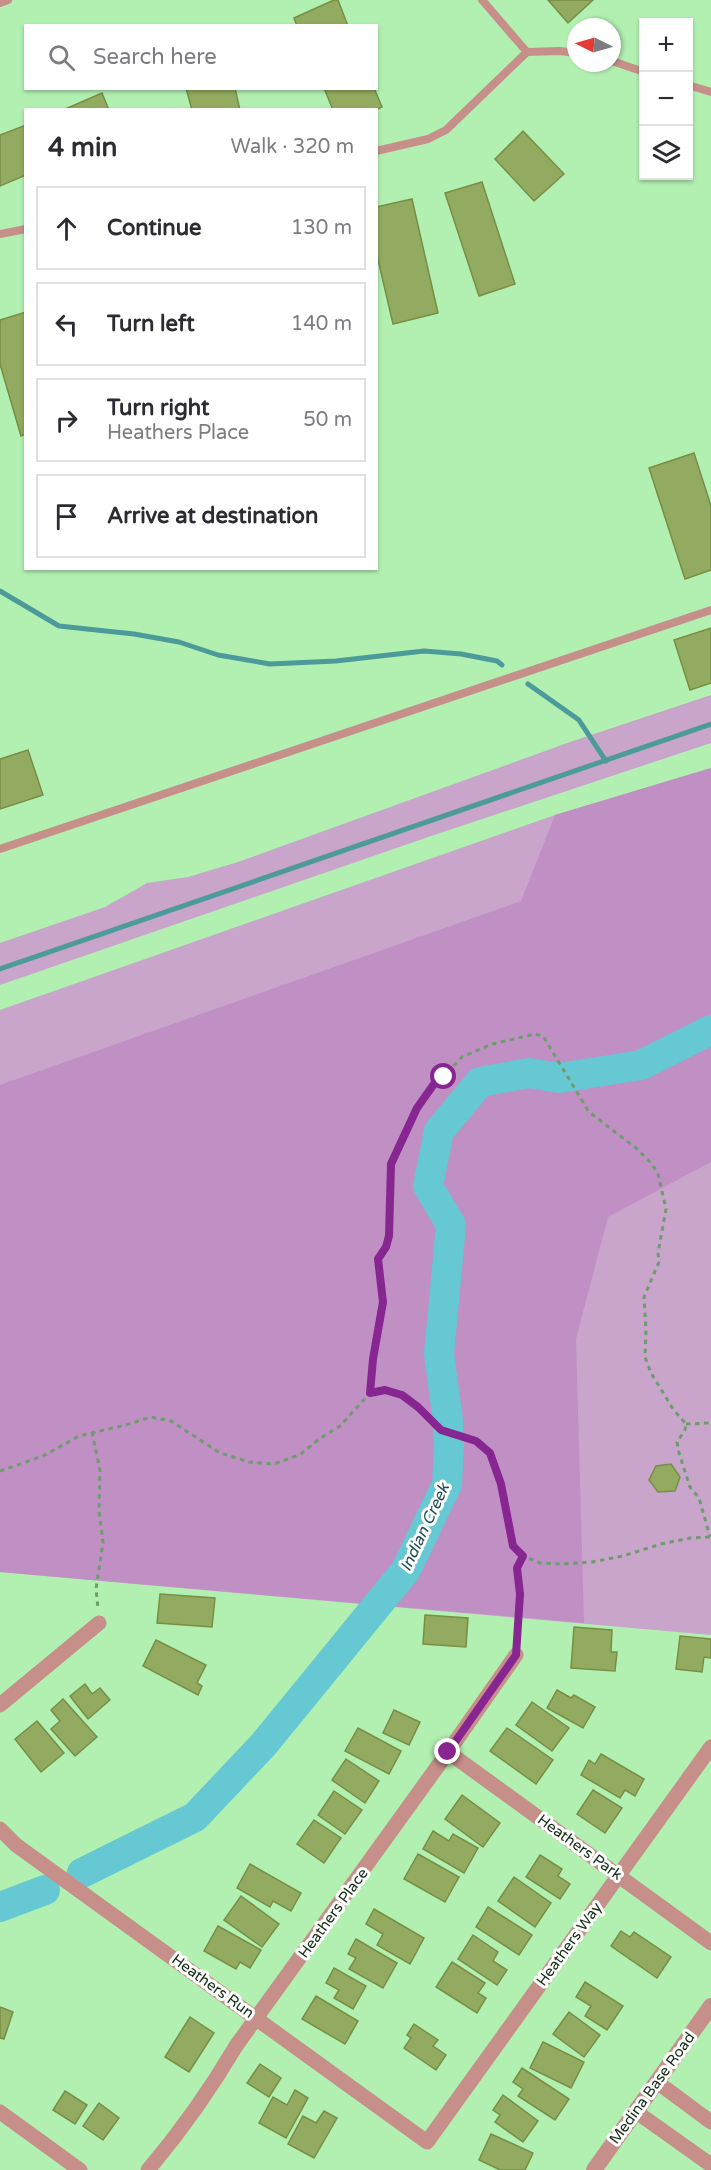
<!DOCTYPE html>
<meta charset="utf-8">
<style>
:root{--surface:#fff;--page:#f2f2f3;--text:#2b2b33;--muted:#7c7c81;--line:#e1e1e2}
body{margin:0;font-family:"Varela Round",sans-serif;background:var(--page);color:var(--text)}
.controls{position:absolute;right:18px;top:18px;display:grid;overflow:hidden;border-radius:0px;box-shadow:0 2px 4px #0004}
.controls button{width:54px;height:54px;display:grid;place-items:center;padding:0;border:0;border-bottom:2px solid var(--line);background:var(--surface);color:var(--text);font:30px sans-serif}
.compass{position:absolute;left:567px;top:18px;width:54px;height:54px;border-radius:50%;background:var(--surface);box-shadow:0 2px 4px #0004;rotate:275deg}
.stop{position:absolute;width:18px;height:18px;margin:-14px;border:4px solid #872690;border-radius:50%;background:#fff}
.stop.end{background:#872690;border-color:#fff;box-shadow:0 2px 6px #0008}
.list{margin:0;padding:0;list-style:none}
h2{display:flex;justify-content:space-between;align-items:center;height:78px;margin:0;padding:0 24px;font-size:26px}
h2 small{font-size:20px;font-weight:400;color:var(--muted)}
.list li{display:grid;grid-template-columns:39px 1fr auto;gap:18px;align-items:center;box-sizing:border-box;height:84px;margin:0 12px 12px;padding:0 12px;border:2px solid var(--line);border-radius:0px}
.list b{display:block;font-size:22px;white-space:nowrap}
.list p{margin:0;font-size:20px;white-space:nowrap;color:var(--muted)}
.list em{font-size:20px;font-style:normal;color:var(--muted)}
.icon{flex:none;width:33px;height:33px;fill:none;stroke:currentColor;stroke-width:2;stroke-linecap:round;stroke-linejoin:round}
.map{position:relative;flex:none;width:711px;height:2170px;overflow:hidden}
.search{position:absolute;background:var(--surface);box-shadow:0 2px 4px #0004;left:24px;top:24px;width:354px;height:66px;display:flex;align-items:center;gap:15px;box-sizing:border-box;padding:0 21px;border-radius:0px;color:var(--muted);font-size:22px}
.panel{position:absolute;background:var(--surface);box-shadow:0 2px 4px #0004;left:24px;top:108px;width:354px;height:462px;border-radius:0px}
.map>svg:first-child{display:block}
.green{fill:#c9a5cb}
.forest{fill:#c08fc4}
.lines{fill:none;stroke-linecap:round;stroke-linejoin:round}
.stream{stroke:#4d9a9a;stroke-width:5}
.river{stroke:#65c8d2;stroke-width:30}
.building{fill:#92ab60;stroke:#778f44;stroke-width:1.5}
.path{stroke:#6f9c6e;stroke-width:3;stroke-dasharray:4.5 4.5;stroke-linecap:butt}
.service{stroke:#c78f8a;stroke-width:8}
.minor{stroke:#c78f8a;stroke-width:15}
.tertiary{stroke:#c78f8a;stroke-width:16}
.route{stroke:#872690;stroke-width:8}
.labels{text-anchor:middle;stroke-width:6;stroke-linejoin:round;paint-order:stroke}
.street-label{font-size:15px;fill:#162e16;stroke:#fefefe}
.water-label{font-size:16px;font-style:italic;fill:#214e53;stroke:#fefefe}
</style>
<div class="map">
<svg width="711" height="2170" viewBox="0 0 711 2170">
<rect width="100%" height="100%" fill="#b2f0b1"/>
<g class="green">
<polygon points="711,695 711,743 437,834 0,985 0,943 105,907 147,883 188,877 238,862 570,742"/>
<polygon points="711,768 711,1635 0,1572 0,1010 555,815"/>
</g>
<polygon class="forest" points="711,768 711,1162 608,1217 576,1339 584,1623 0,1572 0,1085 521,901 555,815"/>
<g class="lines">
<g class="stream">
<polyline points="0,591 59,626 134,634 179,642 218,655 270,664 336,661 424,651 461,654 497,661 502,665"/>
<polyline points="528,684 579,720 606,761"/>
<polyline points="0,969 711,724"/>
</g>
<g class="river">
<polyline points="82,1873 195,1817 264,1744 406,1570 447,1484 449,1445 448,1421 439,1354 451,1225 428,1186 439,1131 480,1082 529,1073 559,1078 641,1065 711,1030"/>
<polyline points="0,1907 45,1890"/>
</g>
</g>
<g class="building">
<polygon points="334,0 338,0 348,26 297,26 294,18"/>
<polygon points="548,0 593,0 568,23"/>
<polygon points="186,88 235,88 240,110 192,110"/>
<polygon points="324,88 374,88 382,107 376,110 333,110"/>
<polygon points="102,93 109,110 63,110"/>
<polygon points="26,125 26,175 0,186 0,135"/>
<polygon points="523,131 564,174 534,201 495,159"/>
<polygon points="482,182 515,284 479,296 445,193"/>
<polygon points="412,199 438,313 393,324 376,251 376,207"/>
<polygon points="26,312 26,434 21,436 0,364 0,320"/>
<polygon points="694,453 711,506 711,570 685,579 649,468"/>
<polygon points="711,628 711,683 690,690 674,640"/>
<polygon points="28,750 43,795 0,809 0,759"/>
<polygon points="671,1464 680,1477 675,1491 658,1492 649,1480 656,1466"/>
<polygon points="160,1594 215,1598 212,1627 157,1623"/>
<polygon points="425,1615 468,1618 466,1647 423,1644"/>
<polygon points="574,1627 612,1630 611,1652 617,1652 615,1671 571,1668"/>
<polygon points="680,1636 711,1639 711,1658 704,1657 702,1672 676,1669"/>
<polygon points="156,1640 206,1665 197,1683 202,1686 198,1695 143,1666"/>
<polygon points="85,1684 92,1694 100,1688 110,1700 88,1719 70,1696"/>
<polygon points="557,1690 571,1698 574,1695 595,1707 583,1728 547,1708"/>
<polygon points="63,1699 97,1737 75,1756 51,1729 60,1721 51,1710"/>
<polygon points="532,1702 569,1728 552,1751 516,1725"/>
<polygon points="394,1710 420,1722 409,1745 383,1733"/>
<polygon points="37,1721 64,1753 41,1772 15,1739"/>
<polygon points="358,1728 401,1751 389,1774 345,1751"/>
<polygon points="507,1728 553,1760 536,1784 490,1751"/>
<polygon points="601,1754 644,1779 635,1796 625,1790 620,1798 581,1775 589,1760 595,1764"/>
<polygon points="346,1759 379,1781 365,1803 332,1780"/>
<polygon points="593,1790 622,1808 605,1833 577,1814"/>
<polygon points="334,1791 362,1810 345,1834 318,1815"/>
<polygon points="462,1795 500,1823 483,1847 445,1819"/>
<polygon points="314,1820 341,1838 324,1863 297,1844"/>
<polygon points="433,1831 449,1841 453,1834 478,1848 464,1873 423,1849"/>
<polygon points="418,1854 459,1877 445,1902 404,1879"/>
<polygon points="540,1855 562,1869 558,1876 570,1884 560,1899 526,1877"/>
<polygon points="250,1864 301,1893 291,1911 273,1901 270,1907 237,1888"/>
<polygon points="514,1877 551,1903 535,1927 498,1901"/>
<polygon points="241,1896 279,1924 262,1947 224,1920"/>
<polygon points="488,1907 532,1935 519,1955 476,1927"/>
<polygon points="374,1909 424,1938 410,1964 377,1945 383,1934 366,1924"/>
<polygon points="218,1926 261,1950 250,1968 240,1962 236,1969 204,1951"/>
<polygon points="621,1931 630,1937 634,1932 671,1957 657,1978 611,1946"/>
<polygon points="473,1935 498,1952 493,1961 507,1970 497,1985 458,1959"/>
<polygon points="356,1939 397,1963 383,1988 349,1969 356,1958 348,1954"/>
<polygon points="452,1962 485,1983 478,1993 486,1998 477,2013 436,1987"/>
<polygon points="334,1968 366,1986 353,2009 334,1998 339,1990 326,1983"/>
<polygon points="585,1982 623,2006 607,2030 585,2016 591,2006 576,1997"/>
<polygon points="316,1996 358,2021 345,2044 302,2019"/>
<polygon points="0,2007 13,2012 4,2039 0,2038"/>
<polygon points="569,2012 600,2035 584,2057 553,2034"/>
<polygon points="190,2017 214,2033 189,2072 165,2057"/>
<polygon points="414,2024 438,2040 433,2046 446,2055 436,2070 404,2048 411,2038 407,2035"/>
<polygon points="543,2042 584,2062 571,2088 530,2068"/>
<polygon points="260,2064 281,2078 269,2097 247,2083"/>
<polygon points="522,2068 569,2099 555,2120 518,2096 523,2089 513,2082"/>
<polygon points="295,2090 308,2098 286,2138 259,2123 273,2097 287,2105"/>
<polygon points="65,2091 87,2105 75,2124 53,2110"/>
<polygon points="503,2095 538,2121 523,2142 495,2122 500,2115 493,2110"/>
<polygon points="99,2103 119,2118 103,2140 83,2126"/>
<polygon points="324,2111 337,2118 314,2158 288,2144 303,2116 316,2123"/>
<polygon points="491,2134 533,2153 525,2170 500,2170 479,2160"/>
</g>
<g class="lines">
<g class="path">
<polyline points="370,1393 373,1359 383,1303 378,1259 386,1247 389,1236 391,1164 417,1108 426,1094 462,1057 492,1044 535,1034 543,1036 589,1112 636,1148 652,1164 658,1174 666,1209 658,1253 659,1262 644,1297 646,1330 645,1357 651,1373 673,1409 686,1424 685,1430 677,1442 679,1453 690,1487 699,1498 710,1537"/>
<polyline points="686,1424 711,1423"/>
<polyline points="92,1432 100,1470 99,1511 103,1543 96,1589 98,1608"/>
<polyline points="0,1471 43,1456 79,1436 126,1425 151,1417 171,1421 220,1453 249,1462 274,1464 301,1454 319,1439 340,1426 370,1393 385,1390 402,1395 418,1407 441,1430 476,1441 491,1453 501,1484 513,1546 523,1556 540,1563 562,1564 592,1562 623,1556 661,1544 690,1538 711,1537"/>
<polyline points="517,1639 520,1594 517,1567 523,1556"/>
</g>
<g class="service">
<polyline points="482,0 527,52"/>
<polyline points="0,3 8,0"/>
<polyline points="612,61 644,72"/>
<polyline points="688,85 711,92"/>
<polyline points="376,151 428,139 446,130 527,52 560,51 576,53"/>
<polyline points="0,234 26,229"/>
<polyline points="0,849 711,610"/>
</g>
<g class="minor">
<polyline points="0,1705 99,1623"/>
<polyline points="448,1752 711,1943"/>
<polyline points="0,1829 16,1845 427,2142 711,1747"/>
<polyline points="657,2082 711,2122"/>
<polyline points="635,2111 711,2165"/>
<polyline points="0,2112 80,2170"/>
<path d="M148 2170C181 2131 210 2090 236 2046L448 1752 516 1655"/>
</g>
<polyline class="tertiary" points="594,2170 711,2006"/>
</g>
<g class="lines">
<polyline class="route" points="444,1077 434,1084 417,1108 391,1164 389,1236 386,1247 378,1259 383,1302 373,1359 370,1393 385,1390 402,1395 418,1407 441,1430 476,1441 490,1453 501,1484 513,1546 523,1556 517,1568 520,1594 516,1655 448,1752"/>
</g>
<g class="labels">
<g class="street-label">
<text transform="translate(580 1847) rotate(36)" y="5">Heathers Park</text>
<text transform="translate(333 1913) rotate(-54)" y="5">Heathers Place</text>
<text transform="translate(569 1944) rotate(-54)" y="5">Heathers Way</text>
<text transform="translate(213 1986) rotate(36)" y="5">Heathers Run</text>
<text transform="translate(652 2088) rotate(-54)" y="5">Medina Base Road</text>
</g>
<g class="water-label">
<text transform="translate(424 1527) rotate(-65)" y="6">Indian Creek</text>
</g>
</g>
</svg>
<div class="controls">
<button>+</button>
<button>−</button>
<button><svg class="icon" aria-label="layers" viewBox="0 0 24 24"><path d="M12 4l9 5-9 5-9-5zM3 14l9 5 9-5"/></svg></button>
</div>
<svg class="compass" viewBox="-18 -18 36 36"><path d="M0-13l5 13h-10z" fill="#e53935"/><path d="M0 13l5-13h-10z" fill="#7c7c81"/></svg>
<div class="stop" style="left:444px;top:1077px"></div>
<div class="stop end" style="left:448px;top:1752px"></div>
<div class="search"><svg class="icon" aria-label="search" viewBox="0 0 24 24"><circle cx="10" cy="10" r="6"/><path d="M15 15l6 6"/></svg>Search here</div>
<section class="panel">
<h2>4 min<small>Walk · 320 m</small></h2>
<ul class="list">
<li><svg class="icon" aria-label="ahead" viewBox="0 0 24 24"><path d="M12 20V5M6 11l6-6 6 6"/></svg><div><b>Continue</b></div><em>130 m</em></li>
<li><svg class="icon" aria-label="left" viewBox="0 0 24 24"><path d="M17 20v-9H6M10 6l-5 5 5 5"/></svg><div><b>Turn left</b></div><em>140 m</em></li>
<li><svg class="icon" aria-label="right" viewBox="0 0 24 24"><path d="M7 20v-9h11M14 6l5 5-5 5"/></svg><div><b>Turn right</b><p>Heathers Place</p></div><em>50 m</em></li>
<li><svg class="icon" aria-label="arrive" viewBox="0 0 24 24"><path d="M6 21V4h12l-3 4 3 4H6"/></svg><div><b>Arrive at destination</b></div></li>
</ul>
</section>
</div>
